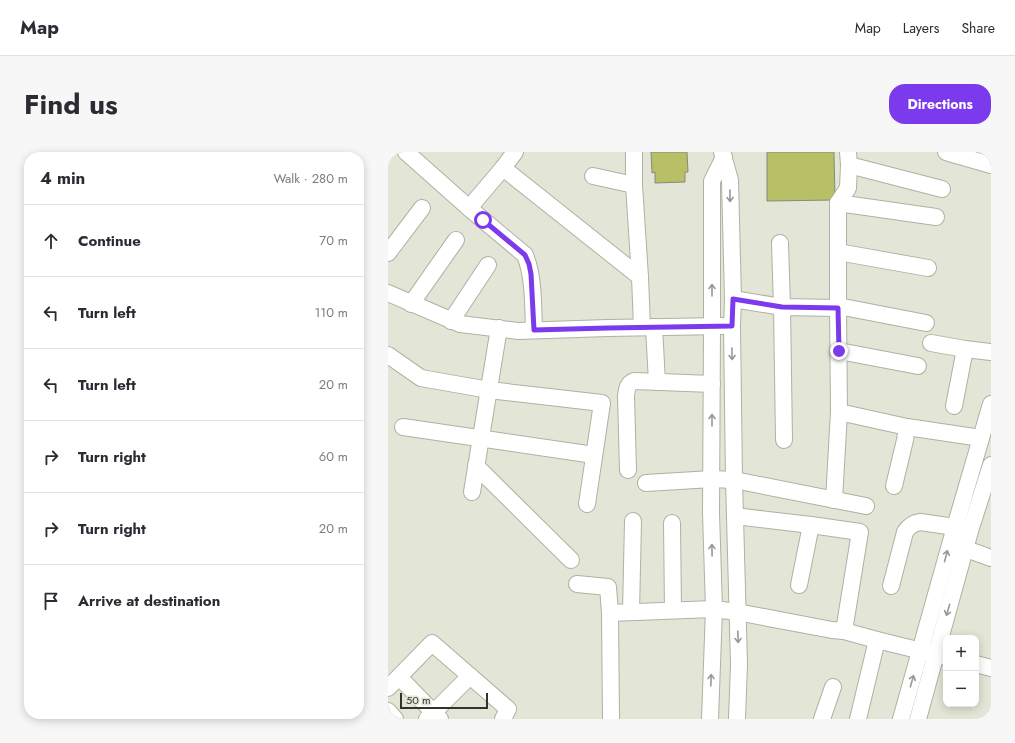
<!DOCTYPE html>
<meta charset="utf-8">
<style>
:root{--surface:#fff;--page:#f7f7f7;--text:#2b2b33;--muted:#7c7c81;--line:#e1e1e2;--accent:#7c3aed}
body{margin:0;font-family:Jost,sans-serif;background:var(--page);color:var(--text)}
.controls{position:absolute;right:12px;bottom:12px;display:grid;overflow:hidden;border-radius:8px;box-shadow:0 2px 10px #0003}
.controls button{width:36px;height:36px;display:grid;place-items:center;padding:0;border:0;border-bottom:1px solid var(--line);background:var(--surface);color:var(--text);font:20px sans-serif}
.scale{position:absolute;left:12px;bottom:10px;width:88px;box-sizing:border-box;padding-left:4px;border:2px solid #32332d;border-top:0;font-size:11px;line-height:14px;white-space:nowrap;color:#32332d;-webkit-text-stroke:3px #e3e6d6;paint-order:stroke}
.stop{position:absolute;width:12px;height:12px;margin:-9px;border:3px solid #7c3aed;border-radius:50%;background:#fff}
.stop.end{background:#7c3aed;border-color:#fff;box-shadow:0 1px 4px #0008}
.list{margin:0;padding:0;list-style:none}
h2{display:flex;justify-content:space-between;align-items:center;height:52px;margin:0;padding:0 16px;font-size:17px}
h2 small{font-size:13px;font-weight:400;color:var(--muted)}
.list li{display:grid;grid-template-columns:26px 1fr auto;gap:12px;align-items:center;box-sizing:border-box;height:72px;padding:0 16px;border-top:1px solid var(--line)}
.list b{display:block;font-size:15px;white-space:nowrap}
.list em{font-size:13px;font-style:normal;color:var(--muted)}
.icon{flex:none;width:22px;height:22px;fill:none;stroke:currentColor;stroke-width:2;stroke-linecap:round;stroke-linejoin:round}
.map{position:relative;flex:none;width:603px;height:567px;overflow:hidden;border-radius:16px}
header{display:flex;align-items:center;gap:24px;box-sizing:border-box;height:56px;padding:0 20px;background:var(--surface);border-bottom:1px solid var(--line)}
header strong{font-size:19px}
nav{display:flex;gap:22px;margin-inline-start:auto;font-size:14px}
.intro{display:flex;align-items:center;justify-content:space-between;box-sizing:border-box;height:96px;padding:0 24px}
h1{margin:0;font-size:28px}
.button{padding:10px 18px;border-radius:16px;background:var(--accent);color:#fff;font-size:14px;font-weight:700}
main{display:flex;gap:24px;padding:0 24px}
aside{flex:1;background:var(--surface);border-radius:16px;box-shadow:0 2px 10px #0003}
.map>svg:first-child{display:block}
.building{fill:#b8bf66;stroke:#87897b}
.lines{fill:none;stroke-linecap:round;stroke-linejoin:round}
.minor-casing{stroke:#afb1a2;stroke-width:18}
.minor{stroke:#fff;stroke-width:16}
.oneway{stroke:#989996}
.route{stroke:#7c3aed;stroke-width:5}
</style>
<header>
<strong>Map</strong>
<nav><a>Map</a><a>Layers</a><a>Share</a></nav>
</header>
<div class="intro"><h1>Find us</h1><a class="button">Directions</a></div>
<main>
<aside>
<h2>4 min<small>Walk · 280 m</small></h2>
<ul class="list">
<li><svg class="icon" aria-label="ahead" viewBox="0 0 24 24"><path d="M12 20V5M6 11l6-6 6 6"/></svg><div><b>Continue</b></div><em>70 m</em></li>
<li><svg class="icon" aria-label="left" viewBox="0 0 24 24"><path d="M17 20v-9H6M10 6l-5 5 5 5"/></svg><div><b>Turn left</b></div><em>110 m</em></li>
<li><svg class="icon" aria-label="left" viewBox="0 0 24 24"><path d="M17 20v-9H6M10 6l-5 5 5 5"/></svg><div><b>Turn left</b></div><em>20 m</em></li>
<li><svg class="icon" aria-label="right" viewBox="0 0 24 24"><path d="M7 20v-9h11M14 6l5 5-5 5"/></svg><div><b>Turn right</b></div><em>60 m</em></li>
<li><svg class="icon" aria-label="right" viewBox="0 0 24 24"><path d="M7 20v-9h11M14 6l5 5-5 5"/></svg><div><b>Turn right</b></div><em>20 m</em></li>
<li><svg class="icon" aria-label="arrive" viewBox="0 0 24 24"><path d="M6 21V4h12l-3 4 3 4H6"/></svg><div><b>Arrive at destination</b></div></li>
</ul>
</aside>
<div class="map">
<svg width="603" height="567" viewBox="0 0 603 567">
<rect width="100%" height="100%" fill="#e3e6d6"/>
<g class="building">
<polygon points="263,0 299,0 300,20 297,20 297,30 267,31 267,20 264,21"/>
<polygon points="379,0 446,0 447,48 379,49"/>
</g>
<g class="lines">
<g class="minor-casing">
<g id="minor">
<path d="M18 0 81 56 137 103C146 125 145 154 146 178"/>
<polyline points="334,0 342,28 345,147 344,174 346,328 351,512 349,567"/>
<polyline points="460,0 461,13 460,36 450,51 450,156 451,260 519,275 593,286"/>
<polyline points="558,0 603,13"/>
<polyline points="461,13 554,37"/>
<polyline points="115,16 127,0"/>
<polyline points="205,24 246,33"/>
<polyline points="450,51 548,65"/>
<polyline points="81,56 115,16 252,125 246,33 246,0"/>
<polyline points="392,91 394,155 396,288"/>
<polyline points="450,100 540,116"/>
<polyline points="0,101 34,56"/>
<polyline points="252,125 254,175"/>
<polyline points="0,141 72,172 130,179 220,176 334,174"/>
<polyline points="345,147 394,155 450,156"/>
<polyline points="23,152 68,88"/>
<polyline points="450,154 538,171"/>
<polyline points="63,169 100,113"/>
<polyline points="266,175 269,230"/>
<polyline points="543,191 577,197 603,200"/>
<polyline points="451,199 530,214"/>
<polyline points="0,203 33,226 101,238 214,251 199,352"/>
<polyline points="566,254 577,197"/>
<polyline points="15,275 206,303"/>
<polyline points="88,314 183,408"/>
<path d="M240 318 238 244C239 237 239 232 246 229L324 232"/>
<polyline points="258,331 324,327 346,328 478,354"/>
<polyline points="506,334 517,288 519,275"/>
<polyline points="84,340 111,176"/>
<polyline points="446,348 451,260"/>
<polyline points="347,364 423,373 472,380 456,479"/>
<polyline points="284,371 285,458"/>
<polyline points="578,397 603,406"/>
<polyline points="189,432 220,435 222,461"/>
<polyline points="411,433 423,373"/>
<path d="M503 434 517 380C521 374 525 371 532 370L567 375"/>
<polyline points="243,460 245,369"/>
<polyline points="588,512 603,516"/>
<polyline points="11,525 52,567"/>
<polyline points="0,536 44,491 120,557 115,567"/>
<polyline points="0,559 7,567"/>
<polyline points="39,567 82,524"/>
<polyline points="223,567 222,461 326,457 349,460 444,478 456,479 489,488 558,505"/>
<polyline points="322,567 326,457 323,361 324,175 324,29 336,5"/>
<polyline points="434,567 445,535"/>
<polyline points="470,567 489,488"/>
<polyline points="513,567 567,375 603,252"/>
<polyline points="530,567 582,379 603,313"/>
</g>
</g>
<use href="#minor" class="minor"/>
</g>
<defs><path id="oneway-shaft" d="M-6 0H5M1.5-3L5.5 0L1.5 3" fill="none" stroke-width="1.6" stroke-linecap="round" stroke-linejoin="round"/></defs>
<g class="oneway">
<use href="#oneway-shaft" transform="translate(342 44) rotate(89)"/>
<use href="#oneway-shaft" transform="translate(324 138) rotate(-90)"/>
<use href="#oneway-shaft" transform="translate(344 202) rotate(89)"/>
<use href="#oneway-shaft" transform="translate(324 268) rotate(-90)"/>
<use href="#oneway-shaft" transform="translate(324 398) rotate(-91)"/>
<use href="#oneway-shaft" transform="translate(558 404) rotate(-75)"/>
<use href="#oneway-shaft" transform="translate(560 458) rotate(106)"/>
<use href="#oneway-shaft" transform="translate(350 485) rotate(88)"/>
<use href="#oneway-shaft" transform="translate(323 528) rotate(-88)"/>
<use href="#oneway-shaft" transform="translate(524 529) rotate(-74)"/>
</g>
<g class="lines">
<polyline class="route" points="95,68 137,103 141,112 143,122 146,178 220,176 344,174 345,147 394,155 450,156 451,199"/>
</g>
</svg>
<div class="controls">
<button>+</button>
<button>−</button>
</div>
<div class="scale">50 m</div>
<div class="stop" style="left:95px;top:68px"></div>
<div class="stop end" style="left:451px;top:199px"></div>
</div>
</main>
